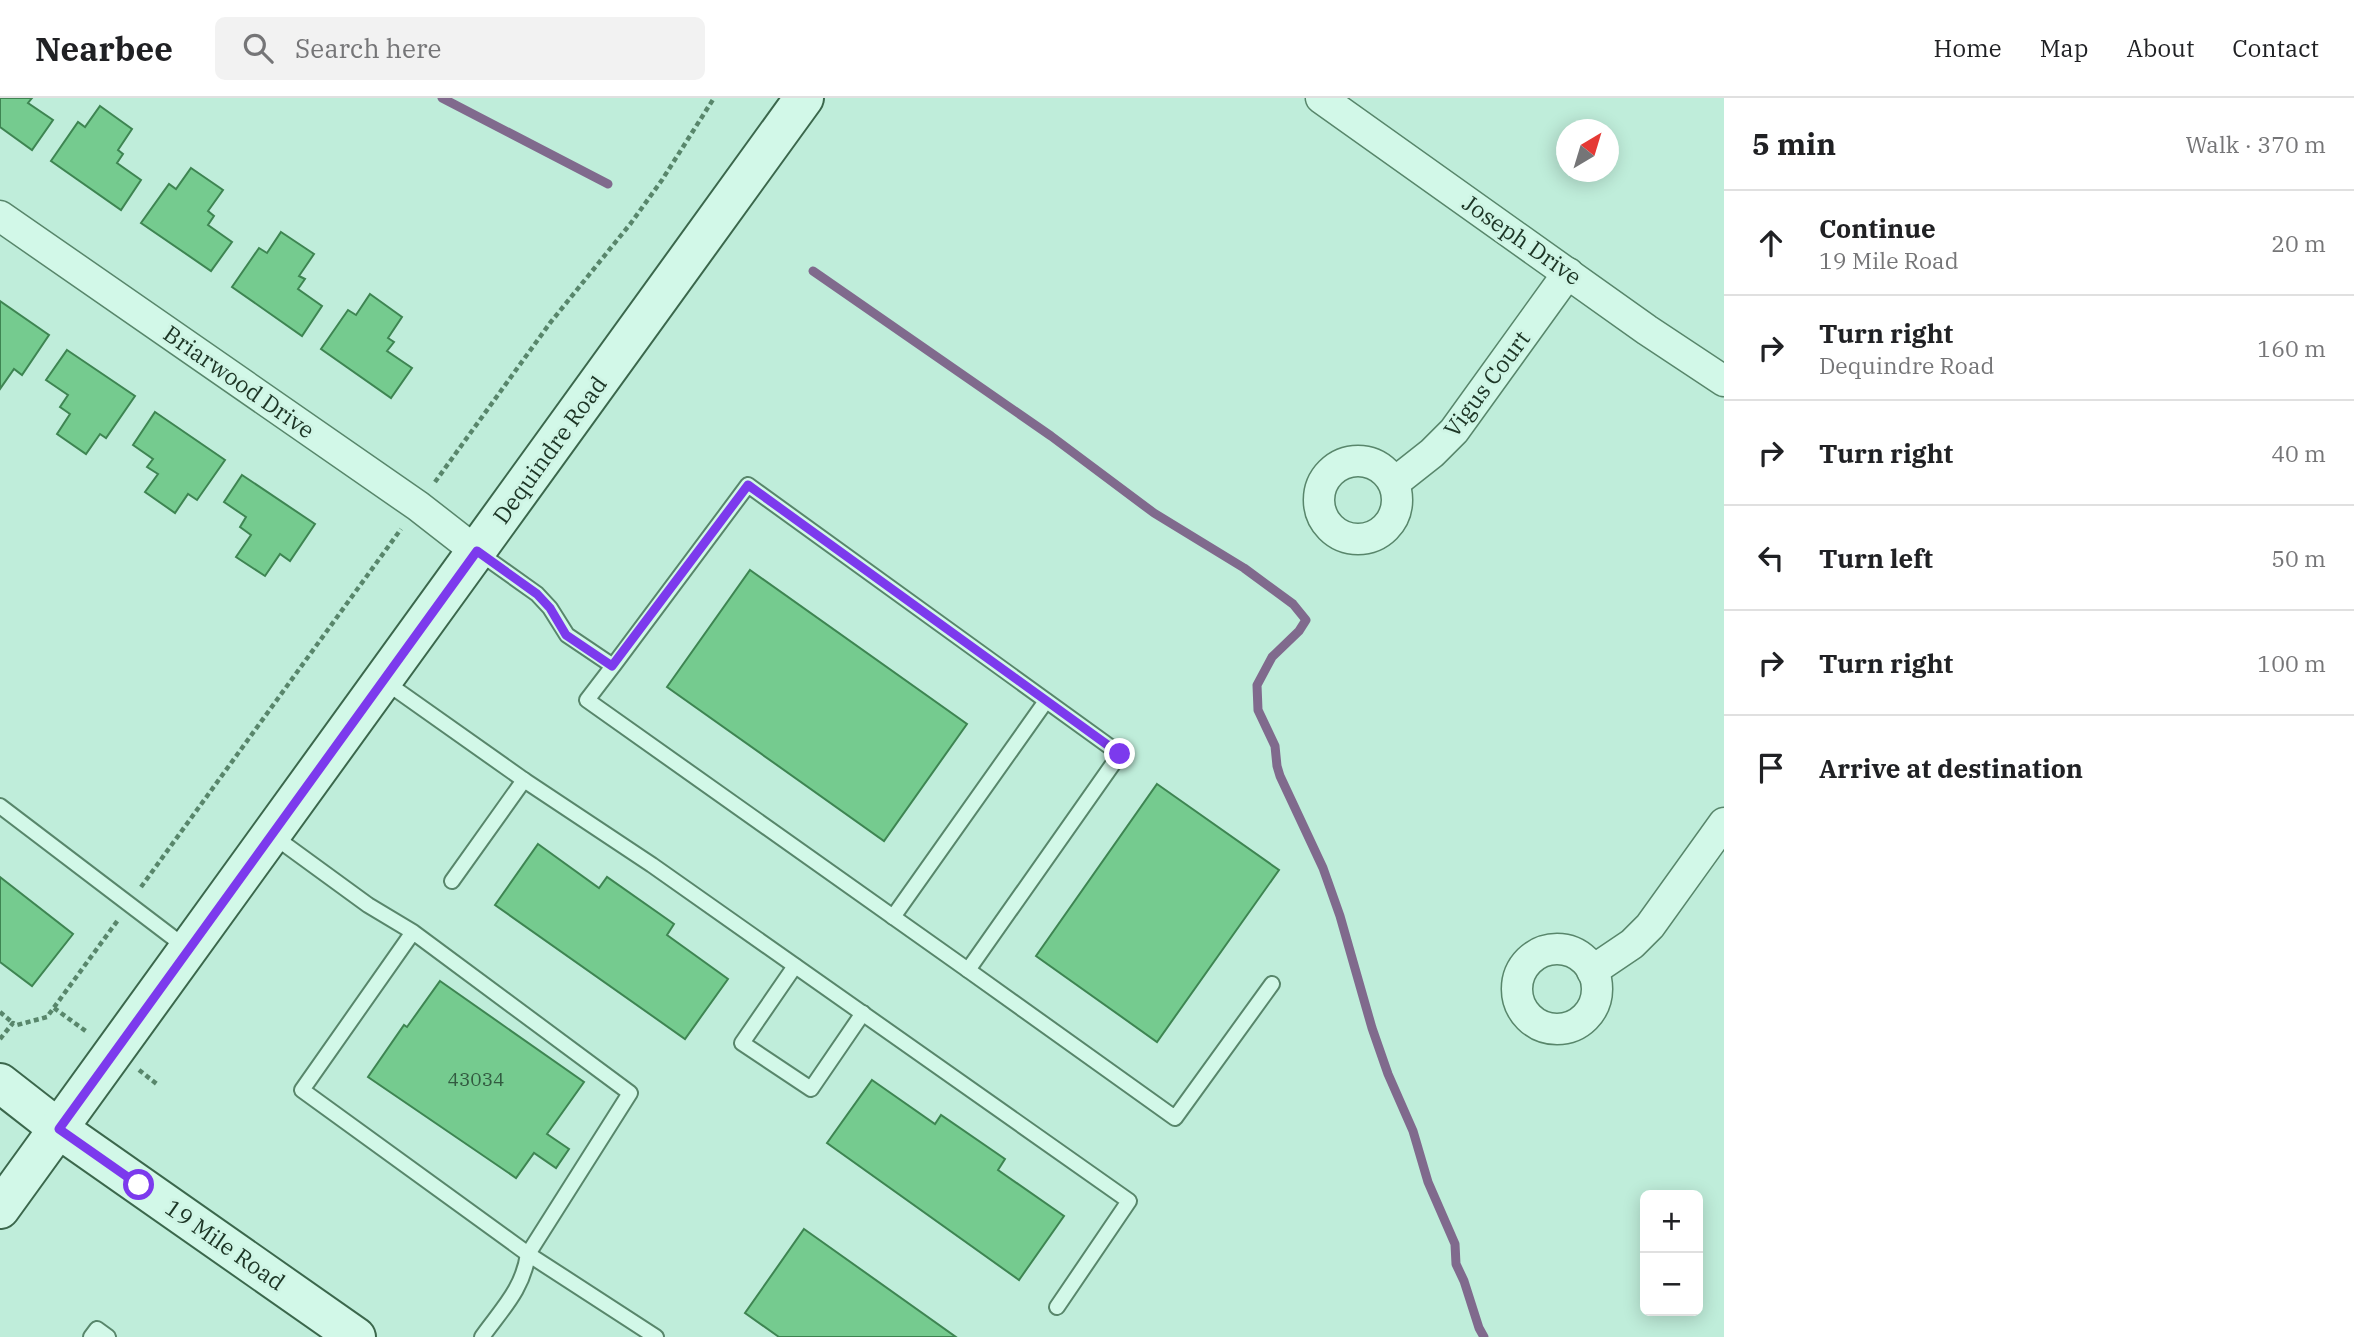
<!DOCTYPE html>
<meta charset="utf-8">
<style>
:root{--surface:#fff;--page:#f2f2f2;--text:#202124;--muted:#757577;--line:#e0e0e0}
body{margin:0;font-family:"IBM Plex Serif",serif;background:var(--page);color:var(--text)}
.controls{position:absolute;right:21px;bottom:21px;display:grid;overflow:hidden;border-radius:10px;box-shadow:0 4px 18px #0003}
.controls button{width:63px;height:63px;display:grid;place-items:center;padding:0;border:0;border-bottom:2px solid var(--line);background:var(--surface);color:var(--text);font:35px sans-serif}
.compass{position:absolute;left:1556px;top:21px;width:63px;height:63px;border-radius:50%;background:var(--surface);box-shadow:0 4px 18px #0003;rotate:38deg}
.stop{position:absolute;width:21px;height:21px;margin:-16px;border:5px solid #7c3aed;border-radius:50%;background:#fff}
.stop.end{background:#7c3aed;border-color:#fff;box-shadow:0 2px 7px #0008}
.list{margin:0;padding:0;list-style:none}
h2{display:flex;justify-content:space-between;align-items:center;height:91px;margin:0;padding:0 28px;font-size:30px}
h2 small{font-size:23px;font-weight:400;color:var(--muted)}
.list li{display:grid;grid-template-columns:46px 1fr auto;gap:21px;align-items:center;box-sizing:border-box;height:105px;padding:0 28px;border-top:2px solid var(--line)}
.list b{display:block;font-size:26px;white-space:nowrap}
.list p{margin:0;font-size:23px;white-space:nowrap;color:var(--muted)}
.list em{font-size:23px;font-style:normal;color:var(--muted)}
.icon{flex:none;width:38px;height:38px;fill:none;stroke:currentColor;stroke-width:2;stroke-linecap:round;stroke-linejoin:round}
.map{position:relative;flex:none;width:1724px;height:1239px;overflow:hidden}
header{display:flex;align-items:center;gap:42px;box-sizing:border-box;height:98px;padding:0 35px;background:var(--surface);border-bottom:2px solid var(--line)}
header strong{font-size:33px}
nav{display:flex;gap:38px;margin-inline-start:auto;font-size:24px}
.search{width:490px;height:63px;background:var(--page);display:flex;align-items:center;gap:18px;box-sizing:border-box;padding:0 24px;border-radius:10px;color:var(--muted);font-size:26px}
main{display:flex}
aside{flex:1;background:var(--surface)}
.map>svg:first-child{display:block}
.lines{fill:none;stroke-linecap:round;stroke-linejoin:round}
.stream{stroke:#806a8d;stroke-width:9}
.building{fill:#75cb8f;stroke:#3e8552;stroke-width:2}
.lane-casing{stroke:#58866b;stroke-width:18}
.street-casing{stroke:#58866b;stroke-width:33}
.secondary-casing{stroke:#3b674c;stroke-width:42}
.path{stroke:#58866b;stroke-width:4.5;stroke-dasharray:5 3.5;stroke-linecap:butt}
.lane{stroke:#d2f8e8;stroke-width:14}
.street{stroke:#d2f8e8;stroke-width:30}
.secondary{stroke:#d2f8e8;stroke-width:38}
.route{stroke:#7c3aed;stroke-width:9}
.labels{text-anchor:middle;stroke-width:6;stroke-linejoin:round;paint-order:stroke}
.number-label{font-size:19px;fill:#325a40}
.street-label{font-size:23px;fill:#1c3525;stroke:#cff5e5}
</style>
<header>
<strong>Nearbee</strong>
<div class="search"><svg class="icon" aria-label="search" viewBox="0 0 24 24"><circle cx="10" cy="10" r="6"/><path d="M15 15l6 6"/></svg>Search here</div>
<nav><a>Home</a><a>Map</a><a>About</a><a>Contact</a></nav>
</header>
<main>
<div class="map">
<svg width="1724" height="1239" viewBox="0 0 1724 1239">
<rect width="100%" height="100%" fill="#bfedda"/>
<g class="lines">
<g class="stream">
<polyline points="442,0 608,86"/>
<polyline points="813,173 1051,338 1154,415 1244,470 1293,506 1306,522 1299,533 1272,559 1257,587 1258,612 1275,648 1277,668 1280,678 1323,770 1340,818 1372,930 1388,976 1413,1033 1428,1084 1455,1146 1456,1166 1464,1183 1479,1230 1484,1239"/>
</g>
</g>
<g class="building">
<polygon points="0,0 32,0 28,5 53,22 32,52 0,29"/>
<polygon points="100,8 132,31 118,52 123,56 117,65 141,82 121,112 51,63 78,24 85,29"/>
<polygon points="191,70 223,92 208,113 214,118 208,127 232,144 211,173 141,125 169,86 176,91"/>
<polygon points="281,134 314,156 299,178 305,181 298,191 322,208 302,238 232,189 259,150 267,155"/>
<polygon points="370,196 402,219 388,240 394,244 387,253 412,270 391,300 321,251 348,212 356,217"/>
<polygon points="0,203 49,237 22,277 14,271 0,291"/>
<polygon points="67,252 135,298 106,340 100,336 86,356 57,336 70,316 60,309 68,297 46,282"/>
<polygon points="155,314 225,362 197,402 188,396 175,415 145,394 158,376 147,369 153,361 133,347"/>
<polygon points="242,377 315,426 290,463 280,456 265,478 236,459 251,437 240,429 246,419 224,404"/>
<polygon points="750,472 967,626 884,743 667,589"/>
<polygon points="1157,686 1279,772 1157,944 1036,858"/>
<polygon points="538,746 599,790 607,779 674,826 667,837 728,881 685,941 495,807"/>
<polygon points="0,779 73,836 32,888 0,864"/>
<polygon points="440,883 584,984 547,1036 569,1051 556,1070 534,1055 516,1080 368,979 404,927 407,929"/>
<polygon points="872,982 935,1026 941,1017 1005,1061 998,1072 1064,1118 1019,1182 827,1045"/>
<polygon points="804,1131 956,1239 779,1239 745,1215"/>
</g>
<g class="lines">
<g class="lane-casing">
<g id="lane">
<polyline points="478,454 537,496 550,510 567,537 613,568 748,387 1120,656 968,872 587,602 613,568"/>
<polyline points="384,583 524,682 652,767 1129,1103 1057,1209"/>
<polyline points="0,708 188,851"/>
<polyline points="272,737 368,807 413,834 630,995 528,1156 302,992 413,834"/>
<polyline points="452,783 524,682"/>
<polyline points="893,819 1046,603"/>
<polyline points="795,868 742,945 811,991 863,915"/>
<polyline points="968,872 1175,1020 1272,886"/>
<polyline points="91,1239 97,1231 108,1239"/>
<path d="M482 1239C502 1211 523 1191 528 1156L656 1239"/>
</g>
</g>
<g class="street-casing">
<g id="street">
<polyline points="1321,0 1647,232 1724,283"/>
<polyline points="0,118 418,408 477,454"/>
<circle cx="1358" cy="402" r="39"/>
<polyline points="1394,385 1432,355 1454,333 1568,175"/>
<circle cx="1557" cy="891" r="40"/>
<polyline points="1592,873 1632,846 1650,828 1724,725"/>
</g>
</g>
<g class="secondary-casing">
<g id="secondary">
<polyline points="0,985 59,1031 356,1239"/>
<polyline points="0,1111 804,0"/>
</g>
</g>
<g class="path">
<polyline points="435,384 550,225 631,125 662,82 714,0"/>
<polyline points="141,789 401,431"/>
<polyline points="54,910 87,934"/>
<polyline points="0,914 13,925"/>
<polyline points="0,941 13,925 17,927 47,919 118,822"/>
<polyline points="139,972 158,987"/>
</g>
<use href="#lane" class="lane"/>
<use href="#street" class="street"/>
<use href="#secondary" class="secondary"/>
</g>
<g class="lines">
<polyline class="route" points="139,1087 59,1031 477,453 537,496 550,510 566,537 612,568 748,387 1120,656"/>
</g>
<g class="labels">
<g class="number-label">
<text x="476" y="988">43034</text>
</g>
<g class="street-label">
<text transform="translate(1522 142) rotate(35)" y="8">Joseph Drive</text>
<text transform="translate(239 284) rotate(35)" y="8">Briarwood Drive</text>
<text transform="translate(1487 286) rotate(-53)" y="8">Vigus Court</text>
<text transform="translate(550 352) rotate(-54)" y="8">Dequindre Road</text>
<text transform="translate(225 1147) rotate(35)" y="8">19 Mile Road</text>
</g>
</g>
</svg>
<div class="controls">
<button>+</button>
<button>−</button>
</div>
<svg class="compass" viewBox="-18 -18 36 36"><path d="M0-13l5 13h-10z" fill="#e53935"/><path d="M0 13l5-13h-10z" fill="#757577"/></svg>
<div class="stop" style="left:139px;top:1087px"></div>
<div class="stop end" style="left:1120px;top:656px"></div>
</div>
<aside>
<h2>5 min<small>Walk · 370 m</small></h2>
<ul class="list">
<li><svg class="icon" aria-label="ahead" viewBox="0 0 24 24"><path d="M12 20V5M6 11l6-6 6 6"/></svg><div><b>Continue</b><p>19 Mile Road</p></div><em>20 m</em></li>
<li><svg class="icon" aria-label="right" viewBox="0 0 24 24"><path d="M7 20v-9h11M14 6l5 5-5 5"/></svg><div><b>Turn right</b><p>Dequindre Road</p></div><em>160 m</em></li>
<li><svg class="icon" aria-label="right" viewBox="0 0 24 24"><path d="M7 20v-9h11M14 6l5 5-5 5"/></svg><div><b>Turn right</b></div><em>40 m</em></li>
<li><svg class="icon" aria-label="left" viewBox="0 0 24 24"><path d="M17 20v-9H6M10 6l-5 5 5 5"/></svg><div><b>Turn left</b></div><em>50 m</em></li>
<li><svg class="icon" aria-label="right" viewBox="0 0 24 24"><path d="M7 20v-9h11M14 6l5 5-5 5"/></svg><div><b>Turn right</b></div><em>100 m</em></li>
<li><svg class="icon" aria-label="arrive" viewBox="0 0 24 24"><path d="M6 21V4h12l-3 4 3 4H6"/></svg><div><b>Arrive at destination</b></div></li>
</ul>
</aside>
</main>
